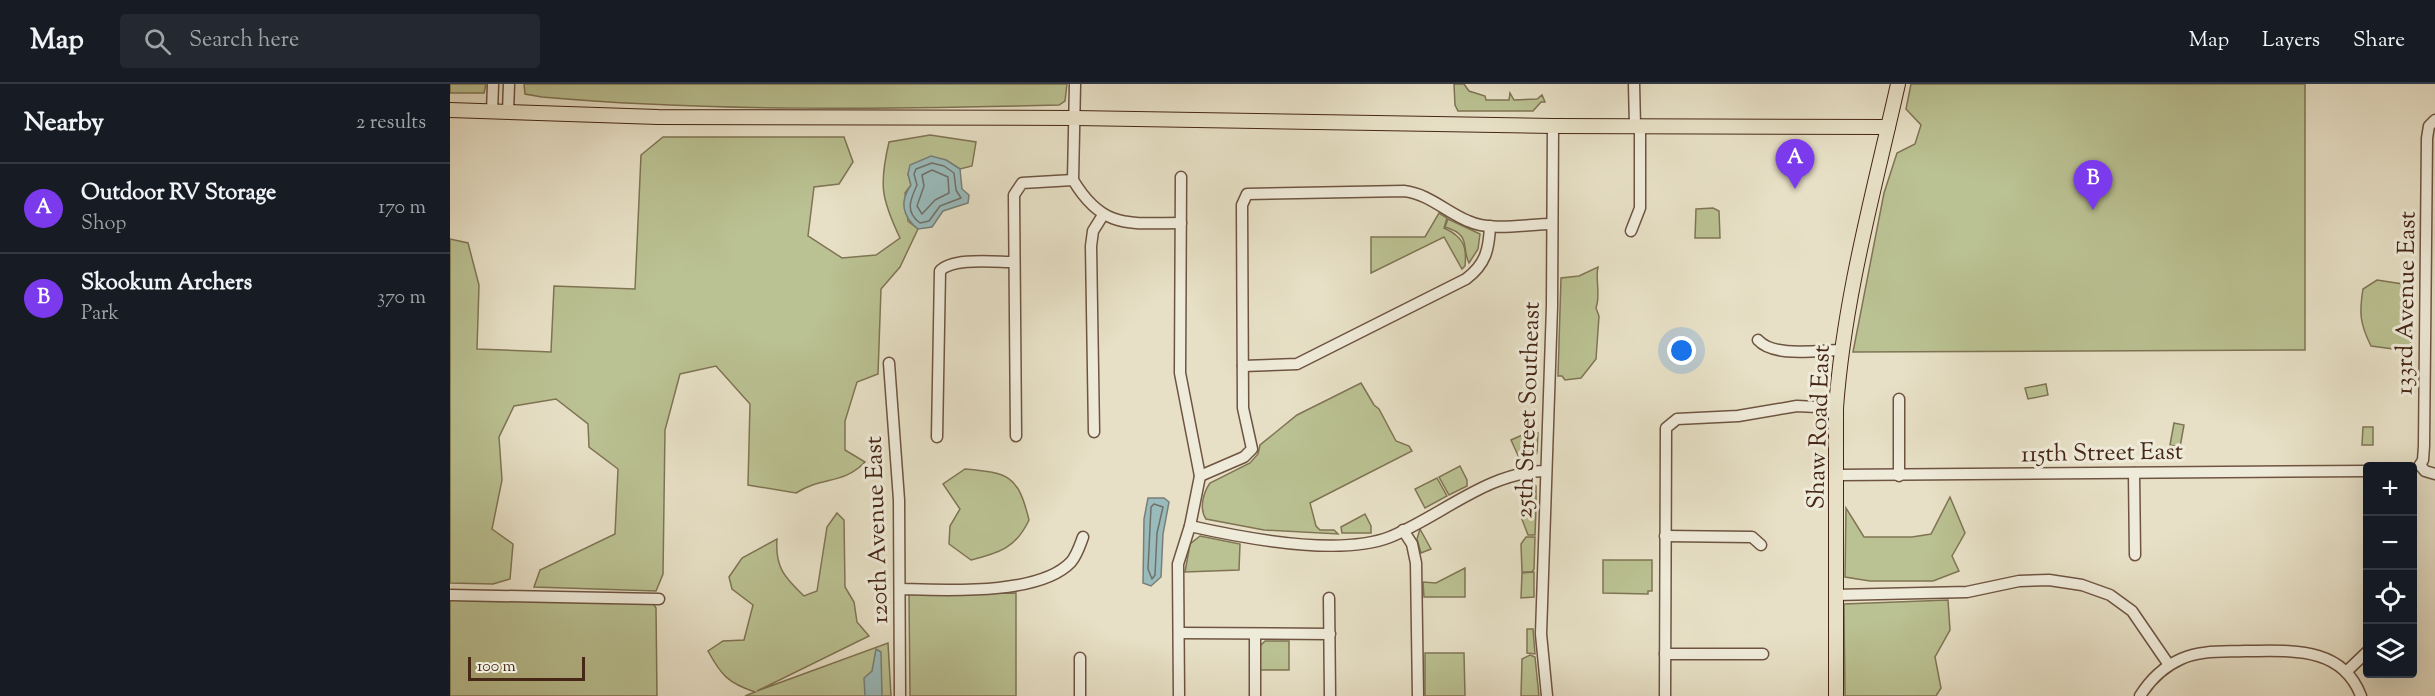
<!DOCTYPE html>
<meta charset="utf-8">
<style>
:root{--surface:#171b24;--page:#242831;--text:#f1f3f6;--muted:#9ea1a6;--line:#363941;--accent:#7c3aed}
body{margin:0;font-family:"Sorts Mill Goudy",serif;background:var(--page);color:var(--text)}
.controls{position:absolute;right:18px;bottom:18px;display:grid;overflow:hidden;border-radius:6px;box-shadow:0 6px 24px #0002}
.controls button{width:54px;height:54px;display:grid;place-items:center;padding:0;border:0;border-bottom:2px solid var(--line);background:var(--surface);color:var(--text);font:30px sans-serif}
.scale{position:absolute;left:18px;bottom:15px;width:117px;box-sizing:border-box;padding-left:6px;border:3px solid #462615;border-top:0;font-size:16px;line-height:21px;white-space:nowrap;color:#462615;-webkit-text-stroke:4px #efebda;paint-order:stroke}
.you{position:absolute;left:1232px;top:267px;width:21px;height:21px;margin:-15px;border:4px solid #fff;border-radius:50%;background:#1a73e8;box-shadow:0 0 0 9px #1a73e833}
.badge{display:grid;place-items:center;width:39px;height:39px;border-radius:50%;background:var(--accent);color:#fff;font-size:20px;font-weight:700}
.pin{position:absolute;translate:-50% -50px;filter:drop-shadow(0 2px 3px #0008)}
.pin::after{content:'';position:absolute;top:32px;width:21px;height:18px;background:inherit;clip-path:polygon(0 0,100% 0,50% 100%)}
.list{margin:0;padding:0;list-style:none}
h2{display:flex;justify-content:space-between;align-items:center;height:78px;margin:0;padding:0 24px;font-size:26px}
h2 small{font-size:20px;font-weight:400;color:var(--muted)}
.list li{display:grid;grid-template-columns:39px 1fr auto;gap:18px;align-items:center;box-sizing:border-box;height:90px;padding:0 24px;border-top:2px solid var(--line)}
.list b{display:block;font-size:22px;white-space:nowrap}
.list p{margin:0;font-size:20px;white-space:nowrap;color:var(--muted)}
.list em{font-size:20px;font-style:normal;color:var(--muted)}
.icon{flex:none;width:33px;height:33px;fill:none;stroke:currentColor;stroke-width:2;stroke-linecap:round;stroke-linejoin:round}
.map{position:relative;flex:none;width:1985px;height:612px;overflow:hidden}
header{display:flex;align-items:center;gap:36px;box-sizing:border-box;height:84px;padding:0 30px;background:var(--surface);border-bottom:2px solid var(--line)}
header strong{font-size:28px}
nav{display:flex;gap:33px;margin-inline-start:auto;font-size:21px}
.search{width:420px;height:54px;background:var(--page);display:flex;align-items:center;gap:15px;box-sizing:border-box;padding:0 21px;border-radius:6px;color:var(--muted);font-size:22px}
main{display:flex}
aside{flex:1;background:var(--surface)}
.map>svg:first-child{display:block}
.green{fill:#bac192;stroke:#807454;stroke-width:1.5}
.water{fill:#99bbbc;stroke:#787f79;stroke-width:1.5}
.lines{fill:none;stroke-linecap:round;stroke-linejoin:round}
.shore{stroke:#707068;stroke-width:1.5}
.minor-casing{stroke:#6e5441;stroke-width:13}
.major-casing{stroke:#462615;stroke-width:16}
.minor{stroke:#efebda;stroke-width:10}
.major{stroke:#e7e0c6;stroke-width:14}
.labels{text-anchor:middle;stroke-width:6;stroke-linejoin:round;paint-order:stroke}
.street-label{font-size:24px;fill:#462615;stroke:#efebda}
</style>
<header>
<strong>Map</strong>
<div class="search"><svg class="icon" aria-label="search" viewBox="0 0 24 24"><circle cx="10" cy="10" r="6"/><path d="M15 15l6 6"/></svg>Search here</div>
<nav><a>Map</a><a>Layers</a><a>Share</a></nav>
</header>
<main>
<aside>
<h2>Nearby<small>2 results</small></h2>
<ul class="list">
<li><span class="badge">A</span><div><b>Outdoor RV Storage</b><p>Shop</p></div><em>170 m</em></li>
<li><span class="badge">B</span><div><b>Skookum Archers</b><p>Park</p></div><em>370 m</em></li>
</ul>
</aside>
<div class="map">
<svg width="1985" height="612" viewBox="0 0 1985 612">
<rect width="100%" height="100%" fill="#e7e0c6"/>
<filter id="stains"><feTurbulence type="fractalNoise" baseFrequency=".00333" numOctaves="4"/><feColorMatrix values="0 0 0 0 .2 0 0 0 0 .09 0 0 0 0 .02 0 0 0 .5 -.17"/></filter>
<radialGradient id="worn" r=".72"><stop offset=".6" stop-color="#630" stop-opacity="0"/><stop offset="1" stop-color="#630" stop-opacity=".3"/></radialGradient>
<g class="green">
<polygon points="0,0 36,0 34,9 0,9"/>
<path d="M74 0H617L615 17 609 21C437 25 263 28 92 13L75 10Z"/>
<polygon points="1004,0 1014,0 1019,7 1035,12 1036,16 1059,16 1060,9 1064,16 1087,15 1092,11 1095,18 1091,18 1083,27 1008,27 1005,21"/>
<polygon points="1461,0 1855,0 1855,266 1403,268 1434,109 1447,69 1465,60 1471,41 1456,25"/>
<path d="M480 51 526 58 522 82 510 85 496 76 458 90 461 101 455 109 458 137 468 145 450 183 431 205 428 290 407 298 395 337V366L415 378C393 401 372 392 346 409L298 401 300 320 266 282 230 290 215 346 213 490 206 507 84 503 90 486 165 450 168 385 139 363 138 340 106 315 64 322 49 353 52 396 42 445 63 460 60 495 43 500 0 499V155L18 159 29 201 27 265 101 268 104 202 185 205 191 71 213 53H394L403 78 389 100 364 103 358 152 392 174 426 171 450 154C431 114 429 101 439 58Z"/>
<polygon points="1246,125 1263,124 1269,127 1270,154 1245,154"/>
<path d="M989 129 997 134 994 144C1014 153 1017 163 1015 182L1012 185 994 153 921 189V153H975Z"/>
<path d="M998 135 1030 150 1028 165 1019 179C1011 163 1022 151 995 143Z"/>
<path d="M1148 183C1145 196 1151 210 1146 224L1149 232 1146 275 1131 294 1115 296 1112 292H1108L1111 194 1129 192Z"/>
<path d="M1927 196 1959 201 1961 261 1951 266 1921 262C1910 240 1909 229 1913 205Z"/>
<path d="M911 299 924 321 929 325 946 357 959 362 962 367 860 419 866 442 870 446H884L888 450 814 446 756 435C749 425 753 409 760 399L800 379 808 370 810 361 847 331Z"/>
<polygon points="1596,300 1598,311 1578,315 1575,304"/>
<polygon points="1724,339 1734,341 1730,363 1720,361"/>
<polygon points="1913,343 1923,343 1923,361 1912,361"/>
<polygon points="1079,348 1088,349 1087,369 1078,378 1071,378 1061,356"/>
<polygon points="1010,382 1017,396 1017,402 999,411 989,393"/>
<path d="M515 385C559 389 568 391 579 436 566 464 549 469 521 476L499 460 500 442 510 425 493 400Z"/>
<polygon points="987,394 997,412 975,424 965,405"/>
<polygon points="1072,395 1078,395 1086,402 1086,416 1080,417 1080,411"/>
<polygon points="1500,413 1515,449 1502,472 1509,487 1483,497 1420,497 1395,493 1396,424 1414,453 1462,453 1481,450"/>
<polygon points="1086,425 1085,451 1078,451 1070,430"/>
<path d="M387 429 394 436 395 503 404 518 407 538 419 552 307 607 438 559 441 612H295L305 608C278 599 271 591 258 567L273 557 294 556 303 521 282 505 279 493 292 474 327 455C325 483 334 493 354 512L367 507 377 443Z"/>
<polygon points="915,430 921,442 921,449 892,449 891,443"/>
<polygon points="970,445 981,465 971,469 967,455"/>
<polygon points="750,452 790,460 789,486 735,488 740,460"/>
<polygon points="1076,453 1085,453 1084,485 1082,488 1072,488 1071,460"/>
<polygon points="1153,476 1202,476 1202,507 1198,507 1198,510 1153,509"/>
<polygon points="1015,484 1015,513 974,513 973,498 986,499"/>
<polygon points="1084,488 1084,513 1071,514 1072,489"/>
<polygon points="566,509 566,612 460,612 459,510"/>
<polygon points="0,515 202,518 206,524 207,612 0,612"/>
<polygon points="1498,516 1500,546 1485,573 1491,604 1486,612 1395,612 1394,520"/>
<polygon points="1077,545 1083,545 1085,570 1077,569"/>
<polygon points="815,557 839,557 839,586 810,586 810,562"/>
<polygon points="975,569 1014,569 1015,612 975,612"/>
<polygon points="1080,571 1085,573 1089,612 1071,612 1072,575"/>
</g>
<g class="water">
<path d="M481 72 496 76 510 85 512 105 519 111 518 119 493 127 482 143 468 145C452 132 449 118 461 101L458 90 460 81Z"/>
<polygon points="698,414 714,414 719,418 713,450 711,493 701,502 693,499 694,435"/>
<polygon points="426,565 431,568 432,612 415,612 414,594 422,587"/>
</g>
<g class="lines">
<g class="shore">
<path d="M482 79 494 82 504 89 506 106 511 114 490 122 479 137 470 139C455 128 460 116 467 101L464 90 466 85Z"/>
<polygon points="482,86 498,93 499,109 485,116 472,130 467,122 474,102 472,91"/>
<polygon points="704,420 713,423 707,449 705,491 702,495 698,485 701,423"/>
</g>
<g class="minor-casing">
<g id="minor">
<path d="M625 0 623 96C653 146 679 139 731 139"/>
<polyline points="1184,0 1185,42"/>
<polyline points="42,28 43,0"/>
<polyline points="58,28 59,0"/>
<polyline points="1181,147 1190,124 1190,42"/>
<path d="M1308 256C1324 274 1369 266 1391 266"/>
<polyline points="439,279 449,416 450,612"/>
<path d="M793 282 847 280 1016 195C1036 180 1039 165 1040 142"/>
<polyline points="1449,315 1449,392"/>
<polyline points="644,348 641,162 643,147 653,131"/>
<polyline points="566,352 564,111 572,99 623,96"/>
<path d="M487 353 490 187C502 173 546 178 563 178"/>
<polyline points="1970,381 1973,376 1974,362 1977,54 1979,42 1985,36"/>
<polyline points="1970,381 1975,387 1985,390"/>
<polyline points="1684,389 1685,471"/>
<polyline points="1388,391 1918,387"/>
<path d="M750 392 794 373 802 365 793 324 792 121 797 110 954 107C979 110 996 128 1018 137 1042 148 1077 140 1102 140"/>
<path d="M740 442C793 454 889 473 940 453 991 432 1039 387 1096 387"/>
<polyline points="953,446 962,460 966,479 968,612"/>
<polyline points="1215,452 1302,453 1311,461"/>
<path d="M450 505C494 506 589 512 621 478 627 471 630 461 633 453"/>
<polyline points="0,511 209,515"/>
<polyline points="1385,511 1517,508 1569,497 1599,496 1632,501 1660,511 1682,527 1719,581"/>
<polyline points="879,514 880,612"/>
<polyline points="729,549 880,550"/>
<polyline points="805,550 805,612"/>
<polyline points="1215,570 1313,570"/>
<polyline points="630,574 630,612"/>
<polyline points="1896,588 1918,567"/>
<polyline points="729,612 728,480 740,442 750,392 730,289 731,93"/>
<polyline points="1097,612 1091,550 1102,222 1103,42"/>
<polyline points="1215,612 1216,344 1227,335 1288,332 1347,322 1386,324"/>
<path d="M1690 612C1700 596 1713 583 1731 575 1751 566 1773 568 1795 567 1839 567 1892 561 1911 612"/>
</g>
</g>
<g class="major-casing">
<g id="major">
<polyline points="0,26 208,33 625,34 1103,42 1438,43"/>
<path d="M1386 612V324C1394 214 1424 107 1448 0"/>
</g>
</g>
<use href="#minor" class="minor"/>
<use href="#major" class="major"/>
</g>
<g class="labels">
<g class="street-label">
<text transform="translate(1955 219) rotate(-89)" y="8">133rd Avenue East</text>
<text transform="translate(1077 326) rotate(-88)" y="8">25th Street Southeast</text>
<text transform="translate(1368 343) rotate(-88)" y="8">Shaw Road East</text>
<text transform="translate(1652 368) rotate(-1)" y="8">115th Street East</text>
<text transform="translate(426 446) rotate(-92)" y="8">120th Avenue East</text>
</g>
</g>
<rect width="100%" height="100%" filter="url(#stains)"/>
<rect width="100%" height="100%" fill="url(#worn)"/>
</svg>
<div class="controls">
<button>+</button>
<button>−</button>
<button><svg class="icon" aria-label="locate" viewBox="0 0 24 24"><circle cx="12" cy="12" r="6"/><path d="M12 2v4M12 18v4M2 12h4M18 12h4"/></svg></button>
<button><svg class="icon" aria-label="layers" viewBox="0 0 24 24"><path d="M12 4l9 5-9 5-9-5zM3 14l9 5 9-5"/></svg></button>
</div>
<div class="scale">100 m</div>
<div class="you"></div>
<div class="pin badge" style="left:1345px;top:105px">A</div>
<div class="pin badge" style="left:1643px;top:126px">B</div>
</div>
</main>
